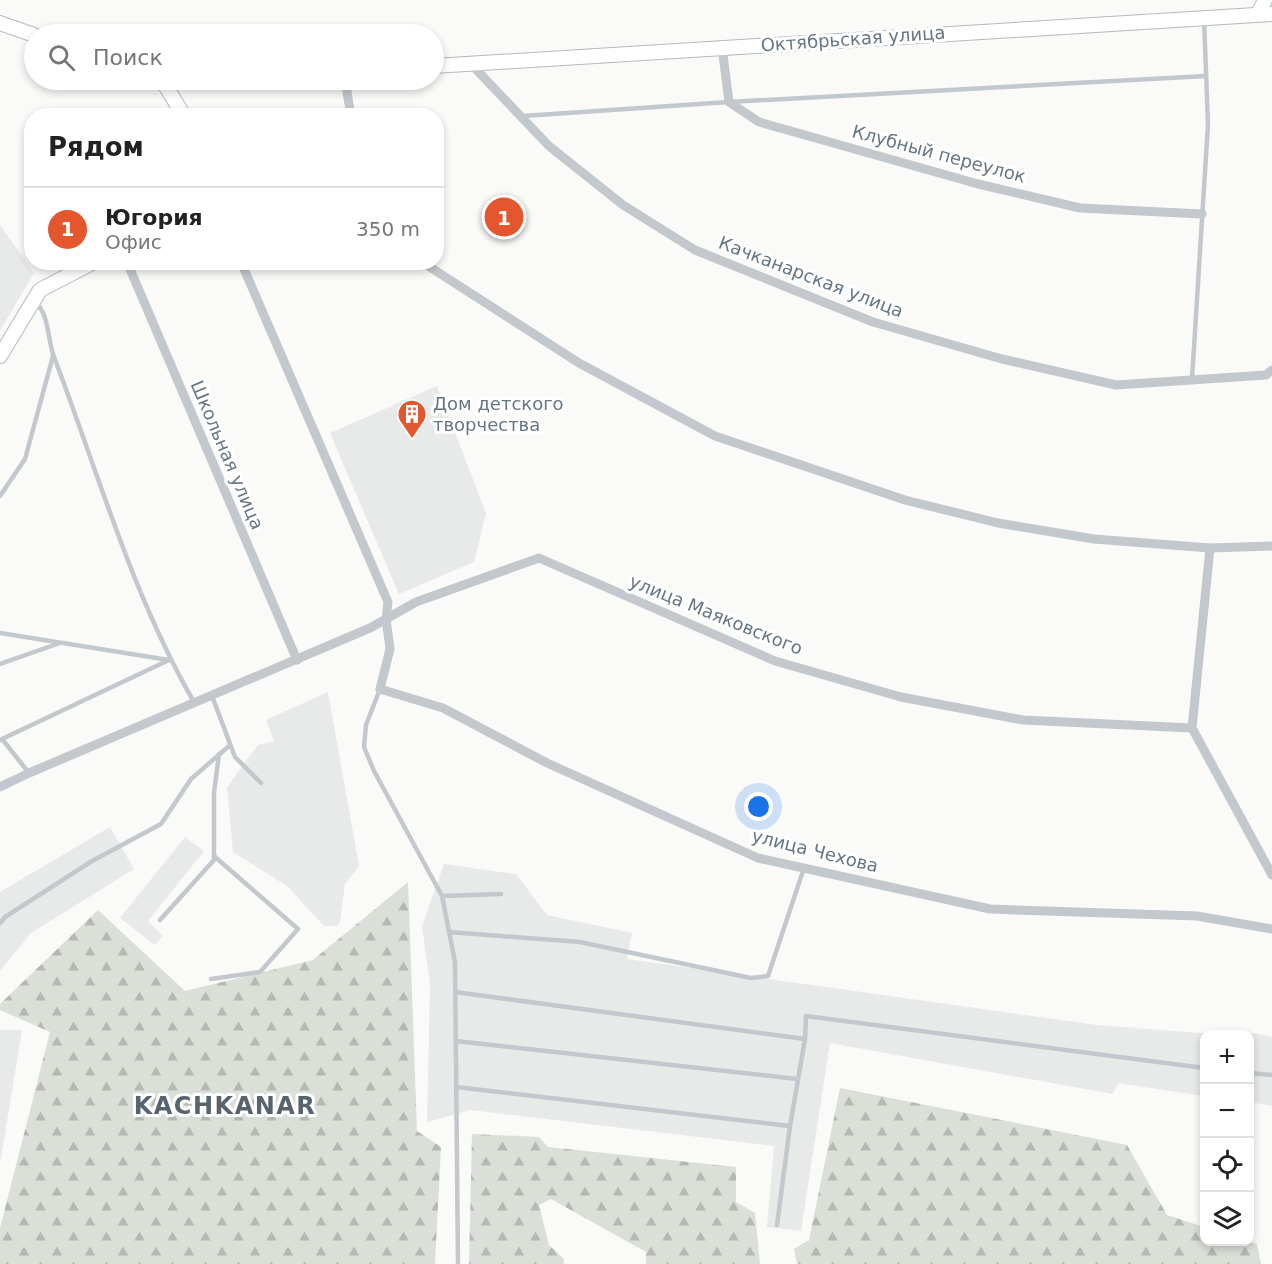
<!DOCTYPE html>
<html lang="ru">
<meta charset="utf-8">
<style>
:root{--surface:#fff;--page:#f6f6f6;--text:#222;--muted:#767676;--line:#e0e0e0;--accent:#e4572e}
body{margin:0;font-family:"DejaVu Sans",sans-serif;background:var(--page);color:var(--text)}
.controls{position:absolute;right:18px;bottom:18px;display:grid;overflow:hidden;border-radius:12px;box-shadow:0 3px 9px #0003}
.controls button{width:54px;height:54px;display:grid;place-items:center;padding:0;border:0;border-bottom:2px solid var(--line);background:var(--surface);color:var(--text);font:30px sans-serif}
.you{position:absolute;left:759px;top:807px;width:21px;height:21px;margin:-15px;border:4px solid #fff;border-radius:50%;background:#1a73e8;box-shadow:0 0 0 9px #1a73e833}
.badge{display:grid;place-items:center;width:39px;height:39px;border-radius:50%;background:var(--accent);color:#fff;font-size:20px;font-weight:700}
.pin{position:absolute;translate:-50% -50%;border:3px solid #fff;box-shadow:0 2px 6px #0006}
.list{margin:0;padding:0;list-style:none}
h2{display:flex;justify-content:space-between;align-items:center;height:78px;margin:0;padding:0 24px;font-size:26px}
h2 small{font-size:20px;font-weight:400;color:var(--muted)}
.list li{display:grid;grid-template-columns:39px 1fr auto;gap:18px;align-items:center;box-sizing:border-box;height:84px;padding:0 24px;border-top:2px solid var(--line)}
.list b{display:block;font-size:22px;white-space:nowrap}
.list p{margin:0;font-size:20px;white-space:nowrap;color:var(--muted)}
.list em{font-size:20px;font-style:normal;color:var(--muted)}
.icon{flex:none;width:33px;height:33px;fill:none;stroke:currentColor;stroke-width:2;stroke-linecap:round;stroke-linejoin:round}
.map{position:relative;flex:none;width:1272px;height:1264px;overflow:hidden}
.search{position:absolute;background:var(--surface);box-shadow:0 3px 9px #0003;left:24px;top:24px;width:420px;height:66px;display:flex;align-items:center;gap:15px;box-sizing:border-box;padding:0 21px;border-radius:33px;color:var(--muted);font-size:22px}
.panel{position:absolute;background:var(--surface);box-shadow:0 3px 9px #0003;left:24px;top:108px;width:420px;height:162px;border-radius:24px}
.map>svg:first-child{display:block}
.built{fill:#e8e9e9}
.forest{fill:url(#forest-firs)}
.lines{fill:none;stroke-linecap:round;stroke-linejoin:round}
.secondary-casing{stroke:#b3babf;stroke-width:16}
.lane{stroke:#c3c8cc;stroke-width:4.5}
.street{stroke:#c3c8cc;stroke-width:9}
.secondary{stroke:#fff;stroke-width:14}
.labels{text-anchor:middle;stroke-width:6;stroke-linejoin:round;paint-order:stroke}
.street-label{font-size:18px;fill:#657683;stroke:#fff}
.poi-label{font-size:18px;fill:#657683;stroke:#fff;text-anchor:start}
.district-label{font-size:24px;font-weight:bold;letter-spacing:1.5px;fill:#57646e;stroke:#fff}
</style>
<div class="map">
<svg width="1272" height="1264" viewBox="0 0 1272 1264">
<defs>
<pattern id="forest-firs" width="22" height="20" patternUnits="userSpaceOnUse" patternTransform="scale(1.5)"><rect width="22" height="20" fill="#dadfd7"/><path d="M5 1l3.5 6h-7zM16 11l3.5 6h-7z" fill="#b4b9b4"/></pattern>
</defs>
<rect width="100%" height="100%" fill="#fafaf8"/>
<g class="built">
<polygon points="0,225 34,273 0,331"/>
<polygon points="437,386 486,513 474,562 399,594 330,433"/>
<polygon points="328,692 359,866 345,884 340,921 337,926 324,926 287,886 233,852 227,787 258,745 274,741 266,720"/>
<polygon points="110,827 134,869 31,933 0,971 0,892"/>
<polygon points="185,837 204,851 148,921 163,936 155,945 120,918"/>
<polygon points="444,864 516,874 547,915 632,933 627,959 1097,1025 1213,1034 1204,1034 1204,1096 1118,1083 1113,1094 830,1043 801,1231 767,1227 774,1146 470,1110 427,1122 430,984 422,926"/>
<polygon points="0,1030 22,1030 0,1164"/>
<polygon points="1255,1033 1272,1037 1272,1106 1250,1102 1250,1034 1243,1034"/>
</g>
<g class="forest">
<polygon points="408,882 417,1131 441,1147 435,1264 0,1264 0,1228 50,1032 0,1010 0,1004 98,910 185,991 313,960"/>
<polygon points="840,1088 1127,1145 1167,1215 1204,1227 1204,1242 1249,1242 1257,1244 1261,1264 797,1264 794,1249 809,1240"/>
<polygon points="472,1134 539,1137 548,1147 736,1167 736,1202 755,1213 760,1264 646,1264 646,1252 551,1199 539,1205 549,1245 564,1259 564,1264 469,1264"/>
</g>
<g class="lines">
<g class="secondary-casing">
<g id="secondary">
<polyline points="1258,14 1265,0"/>
<polyline points="0,23 34,35"/>
<polyline points="434,66 1272,14"/>
<polyline points="162,80 184,116"/>
<polyline points="0,356 40,290 94,262"/>
</g>
</g>
<g class="lane">
<polyline points="523,116 729,102 1206,76"/>
<path d="M35 302C50 315 47 339 54 357 98 472 132 595 194 702"/>
<polyline points="1192,379 1208,124 1204,19"/>
<polyline points="0,496 25,459 53,356"/>
<polyline points="0,633 169,660"/>
<polyline points="0,664 60,643"/>
<polyline points="380,689 366,725 364,747 374,771 442,896 455,962 458,1264"/>
<polyline points="212,696 235,757 261,783"/>
<polyline points="2,739 29,773"/>
<polyline points="0,740 169,660"/>
<polyline points="442,896 501,894"/>
<polyline points="160,920 214,860 214,793 219,754"/>
<polyline points="0,923 5,917 92,861 161,824 191,779 229,746"/>
<polyline points="449,932 580,942 751,978 768,976 804,868"/>
<polyline points="211,979 260,972 298,929 214,856"/>
<polyline points="455,992 805,1039"/>
<polyline points="456,1041 797,1079"/>
<polyline points="1250,1073 1272,1075"/>
<polyline points="456,1087 790,1126"/>
<polyline points="777,1225 790,1126 805,1039 806,1016 1204,1068"/>
</g>
<g class="street">
<polyline points="722,47 729,102 759,122 978,184 1080,208 1202,214"/>
<polyline points="470,63 549,146 623,205 695,250 873,322 1002,359 1116,385 1266,375 1272,370"/>
<polyline points="345,80 351,116"/>
<polyline points="127,262 297,660"/>
<polyline points="241,262 388,602 386,619 390,649 380,689 443,708 547,763 758,858 990,909 1197,916 1272,929"/>
<polyline points="422,262 579,363 715,436 905,500 998,523 1094,539 1210,548 1272,546"/>
<polyline points="1210,548 1192,728 1272,875"/>
<polyline points="0,787 29,773 370,628 416,602 539,558 775,661 901,697 1023,720 1192,728"/>
</g>
<use href="#secondary" class="secondary"/>
</g>
<defs>
<g id="building-pin" transform="scale(1.5)"><path d="M0 17L-7.5 6A9.5 9.5 0 1 1 7.5 6Z" fill="#e4572e" stroke="#fff"/><path d="M-4-6H4V6H1V3H-1V6H-4ZM-2.5-4.3h1.7v1.8h-1.7ZM.8-4.3h1.7v1.8H.8ZM-2.5-1h1.7V.8h-1.7ZM.8-1h1.7V.8H.8Z" fill="#fff"/></g>
</defs>
<g fill-rule="evenodd">
<use href="#building-pin" x="412" y="414"/>
</g>
<g class="labels">
<g class="street-label">
<text transform="translate(853 39) rotate(-4)" y="6">Октябрьская улица</text>
<text transform="translate(939 154) rotate(15)" y="6">Клубный переулок</text>
<text transform="translate(811 277) rotate(21)" y="6">Качканарская улица</text>
<text transform="translate(227 455) rotate(67)" y="6">Школьная улица</text>
<text transform="translate(716 615) rotate(22)" y="6">улица Маяковского</text>
<text transform="translate(815 851) rotate(14)" y="6">улица Чехова</text>
</g>
<g class="poi-label">
<text x="433" y="410">Дом детского<tspan x="433" dy="21">творчества</tspan></text>
</g>
<g class="district-label">
<text x="225" y="1114">KACHKANAR</text>
</g>
</g>
</svg>
<div class="controls">
<button>+</button>
<button>−</button>
<button><svg class="icon" aria-label="locate" viewBox="0 0 24 24"><circle cx="12" cy="12" r="6"/><path d="M12 2v4M12 18v4M2 12h4M18 12h4"/></svg></button>
<button><svg class="icon" aria-label="layers" viewBox="0 0 24 24"><path d="M12 4l9 5-9 5-9-5zM3 14l9 5 9-5"/></svg></button>
</div>
<div class="you"></div>
<div class="pin badge" style="left:504px;top:217px">1</div>
<div class="search"><svg class="icon" aria-label="search" viewBox="0 0 24 24"><circle cx="10" cy="10" r="6"/><path d="M15 15l6 6"/></svg>Поиск</div>
<section class="panel">
<h2>Рядом<small></small></h2>
<ul class="list">
<li><span class="badge">1</span><div><b>Югория</b><p>Офис</p></div><em>350 m</em></li>
</ul>
</section>
</div>
